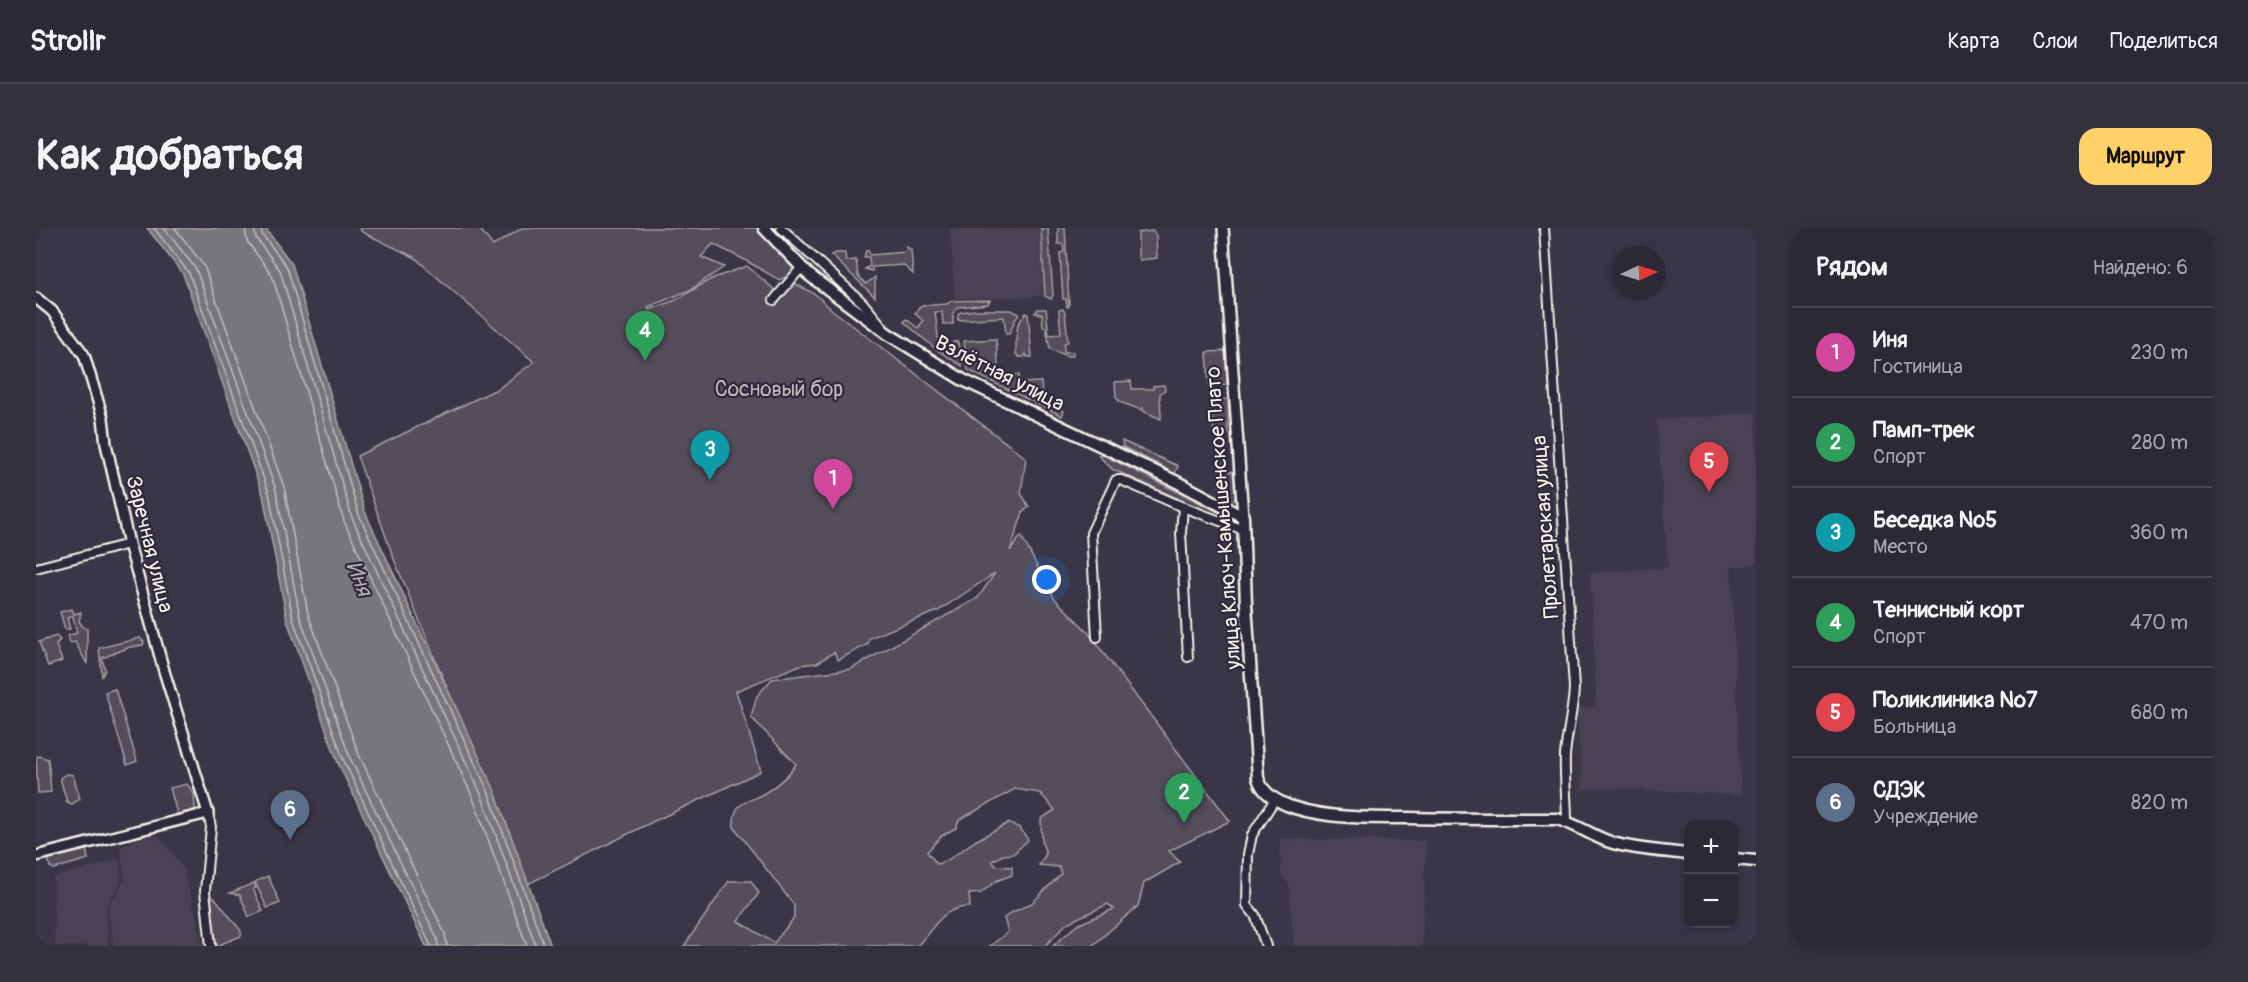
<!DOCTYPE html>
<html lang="ru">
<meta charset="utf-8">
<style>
:root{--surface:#2c2835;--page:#34303d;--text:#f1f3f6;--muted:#a6a6ad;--line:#484450;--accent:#ffd166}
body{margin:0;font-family:Pangolin,sans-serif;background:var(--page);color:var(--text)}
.controls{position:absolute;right:18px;bottom:18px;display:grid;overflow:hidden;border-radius:12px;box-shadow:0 3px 9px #0003}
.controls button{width:54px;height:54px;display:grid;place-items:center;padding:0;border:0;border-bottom:2px solid var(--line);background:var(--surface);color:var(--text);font:30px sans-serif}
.compass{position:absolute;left:1576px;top:18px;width:54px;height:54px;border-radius:50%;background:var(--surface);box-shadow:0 3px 9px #0003;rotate:86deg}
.you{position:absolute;left:1011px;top:352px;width:21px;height:21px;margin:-15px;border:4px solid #fff;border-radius:50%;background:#1a73e8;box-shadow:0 0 0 9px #1a73e833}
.badge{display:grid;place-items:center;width:39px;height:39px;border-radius:50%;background:var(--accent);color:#fff;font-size:20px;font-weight:700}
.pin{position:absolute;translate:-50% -50px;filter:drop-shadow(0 2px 3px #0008)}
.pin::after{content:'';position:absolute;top:32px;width:21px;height:18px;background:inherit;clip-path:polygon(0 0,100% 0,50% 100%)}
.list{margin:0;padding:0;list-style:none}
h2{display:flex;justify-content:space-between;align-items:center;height:78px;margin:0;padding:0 24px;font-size:26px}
h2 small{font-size:20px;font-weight:400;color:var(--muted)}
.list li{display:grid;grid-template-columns:39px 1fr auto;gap:18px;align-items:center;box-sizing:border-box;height:90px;padding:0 24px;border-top:2px solid var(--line)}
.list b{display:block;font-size:22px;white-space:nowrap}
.list p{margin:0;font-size:20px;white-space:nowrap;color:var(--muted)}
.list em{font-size:20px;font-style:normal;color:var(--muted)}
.map{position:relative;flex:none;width:1720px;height:718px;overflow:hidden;border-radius:18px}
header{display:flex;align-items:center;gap:36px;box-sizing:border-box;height:84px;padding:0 30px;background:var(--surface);border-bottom:2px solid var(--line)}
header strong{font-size:28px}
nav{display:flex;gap:33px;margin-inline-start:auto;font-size:21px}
.intro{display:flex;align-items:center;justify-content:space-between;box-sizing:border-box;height:144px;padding:0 36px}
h1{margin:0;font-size:42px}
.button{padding:15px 27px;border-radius:18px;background:var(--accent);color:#111;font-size:21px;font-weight:700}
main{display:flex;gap:36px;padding:0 36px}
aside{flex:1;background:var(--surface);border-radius:18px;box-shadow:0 3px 9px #0003}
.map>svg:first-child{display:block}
.built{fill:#484352}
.green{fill:#534e5c;stroke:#a4a0a2;stroke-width:1.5}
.water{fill:#78747b;stroke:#aaa6a7;stroke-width:1.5}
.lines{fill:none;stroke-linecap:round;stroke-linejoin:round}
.shore{stroke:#c2bfbc;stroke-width:1.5}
.minor-casing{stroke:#f4f1e8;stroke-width:12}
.tertiary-casing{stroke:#f4f1e8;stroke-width:14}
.secondary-casing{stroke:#f4f1e8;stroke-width:15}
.minor{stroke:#2f2a3d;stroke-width:8}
.tertiary{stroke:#2f2a3d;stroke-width:9}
.secondary{stroke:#2f2a3d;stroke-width:10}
.labels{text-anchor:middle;stroke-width:4.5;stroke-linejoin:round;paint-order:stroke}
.street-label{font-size:21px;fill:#f4f1e8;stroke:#2f2a3d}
.park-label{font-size:21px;fill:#bcb8b7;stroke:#2f2a3d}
.water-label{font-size:22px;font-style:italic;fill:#b6b2b2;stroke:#2f2a3d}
</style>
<header>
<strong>Strollr</strong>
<nav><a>Карта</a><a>Слои</a><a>Поделиться</a></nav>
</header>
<div class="intro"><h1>Как добраться</h1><a class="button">Маршрут</a></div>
<main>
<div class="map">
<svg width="1720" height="718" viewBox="0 0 1720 718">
<rect width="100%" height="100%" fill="#3b3647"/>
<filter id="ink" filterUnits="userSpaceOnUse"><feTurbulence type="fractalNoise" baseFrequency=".0167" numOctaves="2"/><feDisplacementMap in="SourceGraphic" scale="12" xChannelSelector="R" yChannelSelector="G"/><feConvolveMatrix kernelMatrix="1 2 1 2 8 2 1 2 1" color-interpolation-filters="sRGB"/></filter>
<g filter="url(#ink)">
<g class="built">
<polygon points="914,0 1004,0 1007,68 919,71"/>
<polygon points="1720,185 1720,337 1695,339 1705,567 1567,560 1546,561 1541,480 1559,479 1560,465 1554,345 1632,339 1621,192"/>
<polygon points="121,607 147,639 168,718 78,718 72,679 89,651 84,620 102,610"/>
<polygon points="1244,611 1390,613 1386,718 1258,718 1253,656 1245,646"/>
<polygon points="83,632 86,651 70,680 72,718 19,718 17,649"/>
</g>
<g class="green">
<path d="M323 0H443L457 18 486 0H723L761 44 743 52 709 32 677 16 665 29 688 39 654 62 612 79 613 82 640 72 675 51 711 38 740 63 736 69 740 75 759 56 779 66 795 81 990 230 985 265 993 279 987 284 974 323 985 308 1019 371 1051 403 1194 593 1133 623 1144 634 1108 655 1102 678 1056 718H1017L1041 697 1078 681 1072 676 1031 695 1009 718H954L972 704 968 690 975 685 996 675 1025 646 1023 639 1003 637 1010 626 1006 614 1005 591 1019 582 1004 565 979 561 923 592 920 600 905 608 891 624 901 636 912 632 939 613 972 595 984 600 992 612 977 626 967 627 956 633 960 638 976 639V647L960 653 945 665 933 666 934 679C906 678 898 701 881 718H648L693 653H715L723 665 702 693 738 715 758 690V677L698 599C697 573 709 576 727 566 738 559 753 548 760 536L715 489 721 468 736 451 815 441 942 370 959 345 902 383 833 410 832 416 802 432 798 424 781 435 764 437 700 463 725 543 614 595 492 656 358 331 321 228 463 160 498 134 378 29 326 4Z"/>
<polygon points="1005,0 1012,0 1017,67 1015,71 1009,68"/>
<polygon points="1022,0 1029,0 1033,78 1031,79 1030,71 1027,71 1024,25 1028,24 1027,16 1022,16"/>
<polygon points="1117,3 1120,8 1121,30 1104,32 1102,28 1102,5"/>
<polygon points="871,19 875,22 877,46 867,37 836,39 836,43 829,41 834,38 833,29 828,29 830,23 832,22 834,27 870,24"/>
<polygon points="799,25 809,25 810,33 820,32 822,48 830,56 839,49 839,69 795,27"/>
<polygon points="954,72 952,76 922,79 917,85 917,96 907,96 906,84 899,84 904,124 917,123 917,114 922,114 926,138 901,122 868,94 870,91 882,100 887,93 879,85 884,78 911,76 915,73"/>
<polygon points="1002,81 1010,81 1013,107 1025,106 1023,82 1027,81 1029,85 1032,114 1028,115 1028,124 1037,124 1037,128 1031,128 1014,121 1010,99 1007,99 1006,86 999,85"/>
<polygon points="939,82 975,82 983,86 979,92 973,106 970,106 968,89 922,92 922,86 925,84"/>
<polygon points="990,85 992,86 996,129 991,129 990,126 988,129 983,129 980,126 980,113 982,112 980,111 982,96"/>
<polygon points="960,111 963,148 983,147 984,155 1005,154 1007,175 1028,183 1026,188 932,142 928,113"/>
<polygon points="1192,123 1194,128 1190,129 1191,157 1173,158 1171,124"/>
<polygon points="1095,153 1096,161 1117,161 1117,158 1128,157 1129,162 1124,166 1125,191 1107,183 1107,180 1105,182 1084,174 1080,169 1079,154"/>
<path d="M1192 171V206C1188 209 1182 209 1178 206L1174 173Z"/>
<polygon points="1086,213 1142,238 1139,246 1136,248 1128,245 1129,240 1087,219"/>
<polygon points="1184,225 1188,225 1190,243 1197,244 1199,262 1201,262 1202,266 1196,274 1185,273 1182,230"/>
<polygon points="1065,226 1189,287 1195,291 1195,294 1076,241 1062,227"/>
<polygon points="36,381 38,386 45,384 43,393 47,399 51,401 51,436 39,414 34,415 32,408 41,405 37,388 31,390 34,401 29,401 24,384"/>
<polygon points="20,408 24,412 20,417 26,433 12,438 3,414"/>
<polygon points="104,410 108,414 107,417 94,419 66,430 69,442 66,448 63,420"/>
<polygon points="79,461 101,533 91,537 69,464"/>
<polygon points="3,528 12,531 15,564 2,565 0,529"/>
<polygon points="30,546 37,547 44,571 36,576 31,574 24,550"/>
<polygon points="151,556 158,566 159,581 154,586 142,589 134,560"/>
<polygon points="50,621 52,631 18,641 14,639 12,630"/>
<polygon points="232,648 244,675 231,680 219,654"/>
<polygon points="218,655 220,660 217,661 227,683 213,689 204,667 194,665"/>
<polygon points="176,670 179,670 205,703 205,708 185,716 185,718 179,718 174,672"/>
</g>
<polygon class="water" points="111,0 229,0 256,36 329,284 458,561 515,718 390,718 302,535 251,392 227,267 147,46"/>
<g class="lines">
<g class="shore">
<polyline points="118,0 153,45 233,265 257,391 308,533 395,718"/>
<polyline points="128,0 160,41 240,262 264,389 314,530 401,710 402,718"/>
<polyline points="139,0 168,38 248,259 272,386 323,527 409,706 411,718"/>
<polyline points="209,0 211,13 236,47 308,293 437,570 491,718"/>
<polyline points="218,0 220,10 244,42 316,290 445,566 500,718"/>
<polyline points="225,0 226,6 251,39 323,287 452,563 508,718"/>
</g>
<g class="minor-casing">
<g id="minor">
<polyline points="745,0 827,75 846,98"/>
<path d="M1508 0 1538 460C1537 483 1531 504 1529 527 1528 549 1531 572 1531 594"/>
<polyline points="738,72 765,40"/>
<polyline points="1147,279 1145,305 1152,429"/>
<polyline points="0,340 93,316"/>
<polyline points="1061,409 1055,305 1080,252 1085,252 1147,279 1208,302"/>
<polyline points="172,585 175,599 169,663 175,718"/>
<polyline points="1230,718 1219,687 1211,677 1212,626 1216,607 1239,571"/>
</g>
</g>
<g class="tertiary-casing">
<g id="tertiary">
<polyline points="1187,0 1207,289"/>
<polyline points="0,70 16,83 48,127 67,190 70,216 93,316 128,443 172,585 0,628"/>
</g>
</g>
<g class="secondary-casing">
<g id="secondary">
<path d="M728 0 773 47 852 106 927 152 1141 254 1207 289 1210 376 1222 550C1227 567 1243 575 1259 580 1295 591 1336 590 1373 590 1422 591 1472 591 1521 591 1543 597 1557 609 1577 615 1601 622 1628 623 1652 626"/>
<polyline points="1698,631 1720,633"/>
</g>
</g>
<use href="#minor" class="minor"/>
<use href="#tertiary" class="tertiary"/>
<use href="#secondary" class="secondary"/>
</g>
</g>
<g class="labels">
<g class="street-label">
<text transform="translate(964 145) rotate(27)" y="7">Взлётная улица</text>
<text transform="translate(1187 290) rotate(-94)" y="7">улица Ключ-Камышенское Плато</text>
<text transform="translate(1509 299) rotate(-94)" y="7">Пролетарская улица</text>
<text transform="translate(114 316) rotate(76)" y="7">Заречная улица</text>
</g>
<g class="park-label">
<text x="743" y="168">Сосновый бор</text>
</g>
<g class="water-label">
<text transform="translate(324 350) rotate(68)" y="8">Иня</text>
</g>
</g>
</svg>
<div class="controls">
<button>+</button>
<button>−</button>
</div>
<svg class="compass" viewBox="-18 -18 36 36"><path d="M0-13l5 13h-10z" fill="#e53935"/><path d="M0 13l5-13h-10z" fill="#a6a6ad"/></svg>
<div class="you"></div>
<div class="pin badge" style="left:797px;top:281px;background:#d1479c">1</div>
<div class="pin badge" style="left:1148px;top:595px;background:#2e9e5b">2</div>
<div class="pin badge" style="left:674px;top:252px;background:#0f9aa8">3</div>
<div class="pin badge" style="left:609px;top:133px;background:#2e9e5b">4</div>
<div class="pin badge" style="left:1673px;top:264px;background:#e0444e">5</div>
<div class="pin badge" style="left:254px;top:612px;background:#5c6f8a">6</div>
</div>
<aside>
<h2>Рядом<small>Найдено: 6</small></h2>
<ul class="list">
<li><span class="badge" style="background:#d1479c">1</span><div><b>Иня</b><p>Гостиница</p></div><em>230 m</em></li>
<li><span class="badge" style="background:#2e9e5b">2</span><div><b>Памп-трек</b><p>Спорт</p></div><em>280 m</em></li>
<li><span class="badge" style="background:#0f9aa8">3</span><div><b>Беседка №5</b><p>Место</p></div><em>360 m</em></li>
<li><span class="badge" style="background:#2e9e5b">4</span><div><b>Теннисный корт</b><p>Спорт</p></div><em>470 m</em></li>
<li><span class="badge" style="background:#e0444e">5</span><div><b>Поликлиника №7</b><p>Больница</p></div><em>680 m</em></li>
<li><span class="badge" style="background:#5c6f8a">6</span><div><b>СДЭК</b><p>Учреждение</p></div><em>820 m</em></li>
</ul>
</aside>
</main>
